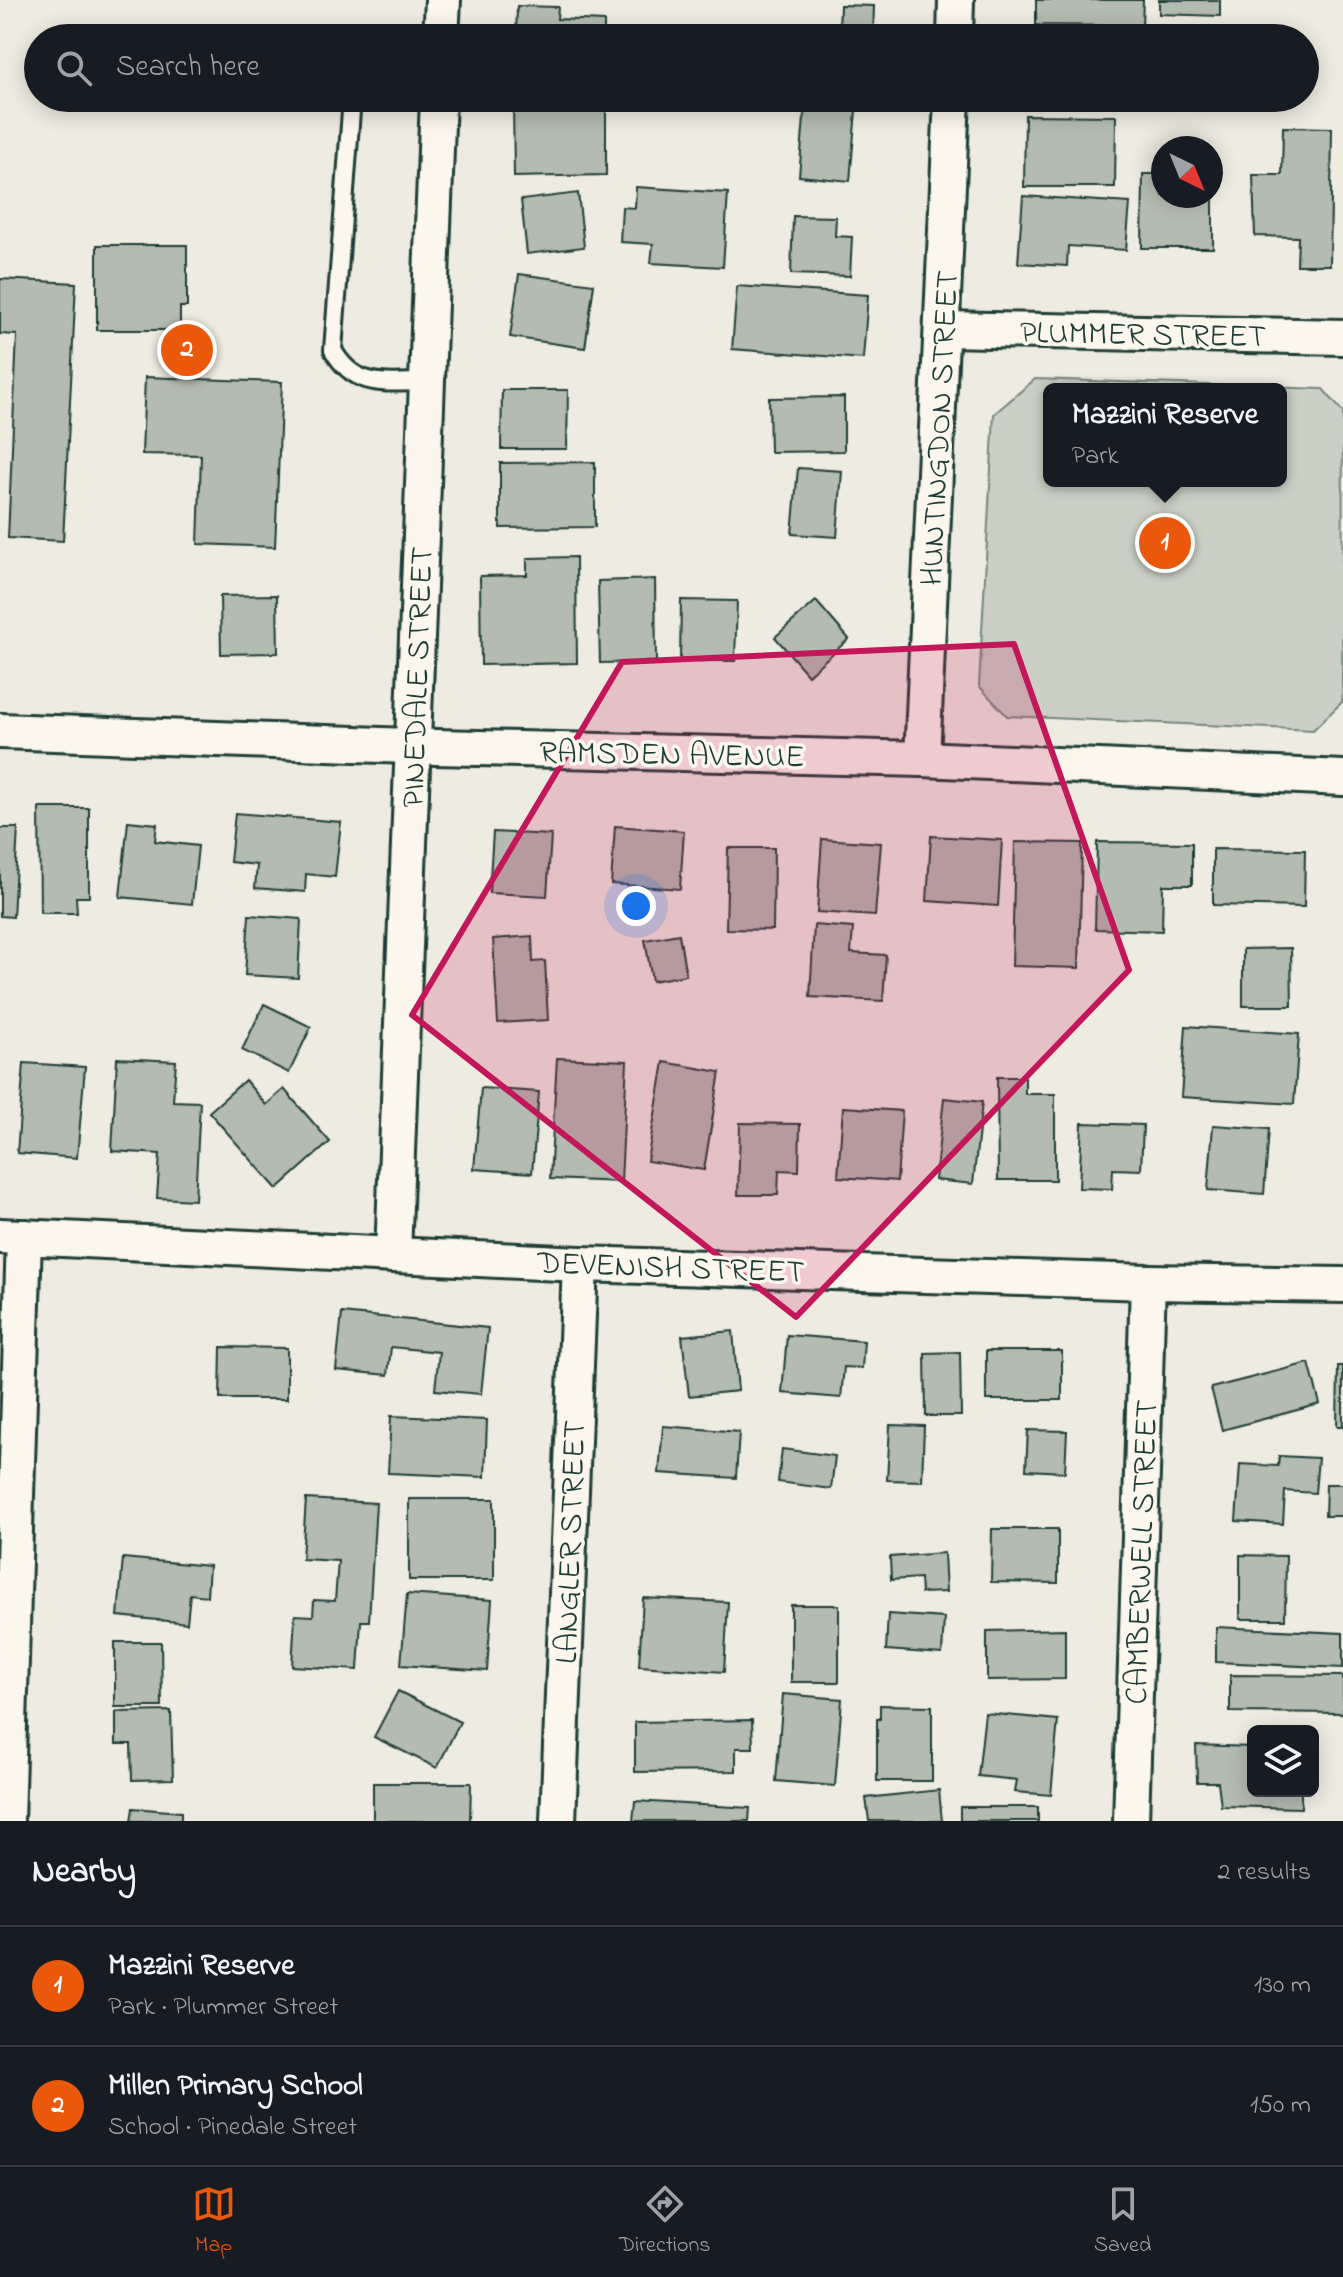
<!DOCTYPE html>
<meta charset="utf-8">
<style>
:root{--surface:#171b24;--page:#242831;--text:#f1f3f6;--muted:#9ea1a6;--line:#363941;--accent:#ea580c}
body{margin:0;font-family:"Indie Flower",sans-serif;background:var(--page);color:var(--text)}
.controls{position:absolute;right:24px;bottom:24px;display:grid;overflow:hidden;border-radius:12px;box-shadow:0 4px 20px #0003}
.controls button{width:72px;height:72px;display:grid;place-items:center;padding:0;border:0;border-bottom:2px solid var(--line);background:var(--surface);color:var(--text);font:40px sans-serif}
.compass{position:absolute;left:1151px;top:136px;width:72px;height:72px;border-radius:50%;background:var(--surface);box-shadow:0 4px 20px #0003;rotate:137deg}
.you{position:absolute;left:636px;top:906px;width:28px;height:28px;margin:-20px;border:6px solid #fff;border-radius:50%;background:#1a73e8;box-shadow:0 0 0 12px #1a73e833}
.badge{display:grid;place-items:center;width:52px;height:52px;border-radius:50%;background:var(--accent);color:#fff;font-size:26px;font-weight:700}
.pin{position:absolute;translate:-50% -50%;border:4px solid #fff;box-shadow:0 2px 8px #0006}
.popup{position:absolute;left:1043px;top:383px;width:244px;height:104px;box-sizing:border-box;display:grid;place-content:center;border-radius:12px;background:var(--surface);filter:drop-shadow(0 2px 6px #0005);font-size:26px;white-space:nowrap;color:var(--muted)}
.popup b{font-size:30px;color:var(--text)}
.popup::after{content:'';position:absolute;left:50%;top:100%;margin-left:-16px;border:16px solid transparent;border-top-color:var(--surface)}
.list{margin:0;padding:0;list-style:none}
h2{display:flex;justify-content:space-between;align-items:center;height:104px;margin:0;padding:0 32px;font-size:34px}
h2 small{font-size:26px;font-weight:400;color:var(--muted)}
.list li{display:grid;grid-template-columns:52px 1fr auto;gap:24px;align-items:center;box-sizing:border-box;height:120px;padding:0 32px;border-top:2px solid var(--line)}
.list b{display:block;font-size:30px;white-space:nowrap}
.list p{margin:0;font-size:26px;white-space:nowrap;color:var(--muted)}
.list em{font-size:26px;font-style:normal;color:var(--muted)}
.icon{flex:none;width:44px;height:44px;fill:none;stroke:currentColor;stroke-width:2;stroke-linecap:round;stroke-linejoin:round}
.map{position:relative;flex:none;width:1343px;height:1821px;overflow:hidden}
.search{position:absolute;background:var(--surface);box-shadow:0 4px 20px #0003;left:24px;right:24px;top:24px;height:88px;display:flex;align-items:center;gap:20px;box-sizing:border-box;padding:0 28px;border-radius:44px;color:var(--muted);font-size:30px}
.sheet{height:344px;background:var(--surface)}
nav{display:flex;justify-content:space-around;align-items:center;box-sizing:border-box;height:112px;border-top:2px solid var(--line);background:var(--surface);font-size:22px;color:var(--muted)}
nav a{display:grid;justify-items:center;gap:4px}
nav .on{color:var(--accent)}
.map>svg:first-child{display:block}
.green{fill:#cbcfc4;stroke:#75867c;stroke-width:2;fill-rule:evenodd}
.building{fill:#b4bbb0;stroke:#1f3d34;stroke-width:2}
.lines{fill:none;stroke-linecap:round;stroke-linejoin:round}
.service-casing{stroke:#1f3d34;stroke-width:22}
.minor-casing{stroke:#1f3d34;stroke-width:40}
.service{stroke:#fbf7ec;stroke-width:16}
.minor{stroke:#fbf7ec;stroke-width:34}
.marked{fill:#c2185b;fill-opacity:0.2;stroke:#c2185b;stroke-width:6;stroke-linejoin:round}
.labels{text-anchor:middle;stroke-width:7;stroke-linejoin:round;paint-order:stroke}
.street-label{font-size:32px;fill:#1f3d34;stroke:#fbf7ec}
</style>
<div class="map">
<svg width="1343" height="1821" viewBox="0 0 1343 1821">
<rect width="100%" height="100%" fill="#eeece1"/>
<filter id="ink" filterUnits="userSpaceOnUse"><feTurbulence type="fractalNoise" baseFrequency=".0125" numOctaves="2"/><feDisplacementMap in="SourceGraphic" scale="16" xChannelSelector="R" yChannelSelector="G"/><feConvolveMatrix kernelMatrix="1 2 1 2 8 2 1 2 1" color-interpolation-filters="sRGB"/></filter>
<g filter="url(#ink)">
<path class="green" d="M1035 379 1323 389 1343 412 1342 702 1313 730 1007 716 979 686 994 414ZM1049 389H1281V481H1049Z"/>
<g class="building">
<polygon points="1036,0 1143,0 1142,26 1036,25"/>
<polygon points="1159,0 1220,0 1220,16 1159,14"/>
<polygon points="840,5 874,6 873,38 757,38 758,31 839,33"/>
<polygon points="517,6 558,7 557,19 604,21 604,38 516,38"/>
<polygon points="1030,28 1075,32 1074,38 1030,38"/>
<polygon points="606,98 606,175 514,177 513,99"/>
<polygon points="1025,98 1089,98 1088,105 1024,101"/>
<polygon points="805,106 856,110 850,181 799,176"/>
<polygon points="1025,115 1116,116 1115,187 1024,187"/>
<polygon points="1283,127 1332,128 1330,265 1297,265 1298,237 1255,236 1253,175 1282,175"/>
<polygon points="1143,174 1163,174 1163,196 1211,196 1211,174 1213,174 1213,248 1142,248"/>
<polygon points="636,187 728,193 723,267 651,263 653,244 620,242 622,207 635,208"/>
<polygon points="578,193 584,247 527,254 521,200"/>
<polygon points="1023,196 1130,203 1126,250 1068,246 1067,266 1018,263"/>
<polygon points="793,216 836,217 835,236 852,237 850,276 791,274"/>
<polygon points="97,245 187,245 187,307 180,307 180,330 97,330"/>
<polygon points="519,274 594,284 585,348 510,337"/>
<polygon points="0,279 76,283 63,541 8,538 17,335 0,334"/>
<polygon points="737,286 868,295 863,359 732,349"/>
<polygon points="145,377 282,382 275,547 198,544 201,455 142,454"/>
<polygon points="502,390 568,390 567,449 501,449"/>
<polygon points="844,397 844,451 770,452 769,398"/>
<polygon points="595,462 595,527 500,528 500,463"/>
<polygon points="798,468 842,471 837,537 792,534"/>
<polygon points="576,557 577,663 481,665 480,576 527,575 527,558"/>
<polygon points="655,579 656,662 600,663 598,581"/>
<polygon points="277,595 278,653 221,654 220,596"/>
<polygon points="681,600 737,601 735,661 680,661"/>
<polygon points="816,601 849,639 808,675 775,637"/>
<polygon points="39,808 89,808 89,897 76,897 77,913 40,913"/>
<polygon points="235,813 341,822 335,877 306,874 305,892 255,888 257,865 230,862"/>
<polygon points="128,821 157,824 155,841 198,846 192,904 120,897"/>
<polygon points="615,826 684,831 680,889 611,884"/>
<polygon points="0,828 18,828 13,917 0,916"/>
<polygon points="493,832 551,835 547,896 489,893"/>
<polygon points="931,836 1002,840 998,906 927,901"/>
<polygon points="822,839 881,843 875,916 817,912"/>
<polygon points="1015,842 1082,843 1079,968 1012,966"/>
<polygon points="1097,842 1192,843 1192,885 1163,885 1162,931 1095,929"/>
<polygon points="728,848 774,848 773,930 726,929"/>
<polygon points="1213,849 1305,850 1304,907 1213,905"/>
<polygon points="249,915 301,919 298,978 245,975"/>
<polygon points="814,925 853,928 851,953 886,955 883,1001 810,997"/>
<polygon points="679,934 686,975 652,981 645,940"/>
<polygon points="532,936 533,962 545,961 548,1020 498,1023 493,939"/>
<polygon points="1291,948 1292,1006 1243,1006 1243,949"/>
<polygon points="264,1004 311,1027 289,1073 242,1050"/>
<polygon points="1186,1026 1299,1034 1294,1104 1181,1097"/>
<polygon points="117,1058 176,1061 173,1101 200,1102 195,1200 157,1198 160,1154 112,1151"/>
<polygon points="557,1058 627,1061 621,1182 550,1179"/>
<polygon points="664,1062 720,1072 704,1170 647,1161"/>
<polygon points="24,1063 85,1067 77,1158 17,1153"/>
<polygon points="997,1077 1025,1077 1025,1094 1055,1094 1055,1180 998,1180"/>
<polygon points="245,1080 266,1105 284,1089 330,1142 277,1189 209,1112"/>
<polygon points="481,1088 539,1092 532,1173 474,1169"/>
<polygon points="944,1098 982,1102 973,1184 935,1180"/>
<polygon points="843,1107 902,1111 897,1181 838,1177"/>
<polygon points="740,1123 800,1124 799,1171 779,1170 778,1195 738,1195"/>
<polygon points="1082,1123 1143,1125 1141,1170 1113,1169 1112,1189 1079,1188"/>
<polygon points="1213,1125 1269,1129 1264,1194 1208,1190"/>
<polygon points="342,1313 488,1328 481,1394 435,1390 439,1352 391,1347 388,1375 336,1370"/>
<polygon points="733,1331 738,1391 689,1396 682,1336"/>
<polygon points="787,1335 864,1341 862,1368 844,1367 841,1398 782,1393"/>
<polygon points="221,1347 287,1348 287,1399 220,1399"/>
<rect x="986" y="1351" width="76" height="49"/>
<polygon points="960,1352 961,1416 926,1416 925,1353"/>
<polygon points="1309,1363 1320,1404 1222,1430 1211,1388"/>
<polygon points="1338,1366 1343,1366 1343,1426 1337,1426"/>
<polygon points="391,1416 487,1420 485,1477 388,1473"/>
<polygon points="890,1425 924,1426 922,1481 887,1480"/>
<polygon points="663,1426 739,1432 736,1478 659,1473"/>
<polygon points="1028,1430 1067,1431 1065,1472 1026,1470"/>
<polygon points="782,1449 835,1456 831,1489 778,1482"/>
<polygon points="1279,1456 1318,1458 1315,1493 1285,1491 1283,1524 1236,1521 1240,1464 1278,1466"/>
<polygon points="1326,1484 1343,1484 1343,1516 1325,1516"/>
<polygon points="306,1499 376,1503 369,1621 361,1621 358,1670 292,1666 295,1615 313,1616 314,1600 335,1601 338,1561 302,1559"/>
<rect x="409" y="1499" width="85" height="81"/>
<polygon points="992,1529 1058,1529 1058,1583 991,1582"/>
<polygon points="944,1553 946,1592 921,1593 920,1578 891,1580 890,1557"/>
<polygon points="1240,1555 1286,1556 1285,1619 1240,1619"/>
<polygon points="123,1558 209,1566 207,1596 190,1594 187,1623 118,1616"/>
<polygon points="407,1594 492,1600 487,1671 401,1665"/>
<polygon points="643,1598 728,1602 724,1672 639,1666"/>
<rect x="791" y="1605" width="48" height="77"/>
<polygon points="888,1614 944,1618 942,1654 886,1650"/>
<polygon points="1216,1627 1343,1633 1343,1668 1216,1662"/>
<polygon points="1065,1629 1065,1679 987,1680 987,1631"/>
<polygon points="115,1642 161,1642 162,1707 115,1707"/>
<polygon points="1230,1675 1343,1676 1343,1713 1230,1712"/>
<polygon points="398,1691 460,1722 437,1768 374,1737"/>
<polygon points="783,1694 842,1699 835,1786 776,1781"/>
<polygon points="880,1705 932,1706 932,1781 877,1781 877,1719 880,1719"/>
<polygon points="171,1711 173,1779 132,1780 131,1744 116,1744 116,1712"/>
<polygon points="985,1713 1058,1720 1051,1795 1015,1792 1017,1780 978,1776"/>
<polygon points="752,1720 753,1748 736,1748 736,1771 635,1772 635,1722"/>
<polygon points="1196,1745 1253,1747 1253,1791 1301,1791 1301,1808 1221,1806 1218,1782 1197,1782"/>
<polygon points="373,1783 471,1783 470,1821 373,1821"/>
<polygon points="939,1790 942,1821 869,1821 866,1798"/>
<polygon points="635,1801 750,1808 749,1821 633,1821"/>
<rect x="960" y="1807" width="78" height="14"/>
<polygon points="133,1808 181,1812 181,1821 131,1821"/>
</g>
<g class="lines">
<g class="service-casing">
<path id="service" d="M352 98 333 350C355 390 387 382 427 382"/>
</g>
<g class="minor-casing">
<g id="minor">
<polyline points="441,38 443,0"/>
<polyline points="955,38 956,0"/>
<polyline points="943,329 1343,337"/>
<polyline points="0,731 436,747 922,759 1343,778"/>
<polyline points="922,759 952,98"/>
<polyline points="0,1236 580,1264 1148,1282 1343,1285"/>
<polyline points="393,1255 438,98"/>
<polyline points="6,1821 24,1237"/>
<polyline points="558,1821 580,1264"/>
<polyline points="1131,1821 1148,1282"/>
</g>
</g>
<use href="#service" class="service"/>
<use href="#minor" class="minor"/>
</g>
</g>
<path class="marked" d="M1014 644 1129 970 796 1317 412 1015 622 662Z"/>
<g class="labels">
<g class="street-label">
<text transform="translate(1143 333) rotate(1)" y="11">PLUMMER STREET</text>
<text transform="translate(938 428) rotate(-87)" y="11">HUNTINGDON STREET</text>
<text transform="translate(416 677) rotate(-88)" y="11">PINEDALE STREET</text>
<text transform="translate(672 753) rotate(1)" y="11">RAMSDEN AVENUE</text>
<text transform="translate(671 1266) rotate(2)" y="11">DEVENISH STREET</text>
<text transform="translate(569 1542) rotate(-88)" y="11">LANGLER STREET</text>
<text transform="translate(1140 1552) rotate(-88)" y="11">CAMBERWELL STREET</text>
</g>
</g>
</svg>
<div class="controls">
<button><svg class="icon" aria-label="layers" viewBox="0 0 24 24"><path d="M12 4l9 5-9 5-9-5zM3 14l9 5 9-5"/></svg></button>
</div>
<svg class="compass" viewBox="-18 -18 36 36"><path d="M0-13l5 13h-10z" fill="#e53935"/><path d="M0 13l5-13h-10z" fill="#9ea1a6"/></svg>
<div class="you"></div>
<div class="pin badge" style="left:1165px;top:543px">1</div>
<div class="popup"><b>Mazzini Reserve</b>Park</div>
<div class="pin badge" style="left:187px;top:350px">2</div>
<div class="search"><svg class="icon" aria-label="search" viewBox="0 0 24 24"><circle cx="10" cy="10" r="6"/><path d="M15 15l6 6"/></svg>Search here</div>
</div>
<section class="sheet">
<h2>Nearby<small>2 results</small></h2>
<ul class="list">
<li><span class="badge">1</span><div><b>Mazzini Reserve</b><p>Park · Plummer Street</p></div><em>130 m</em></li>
<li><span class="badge">2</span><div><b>Millen Primary School</b><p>School · Pinedale Street</p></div><em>150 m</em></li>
</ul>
</section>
<nav>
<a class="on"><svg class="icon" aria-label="map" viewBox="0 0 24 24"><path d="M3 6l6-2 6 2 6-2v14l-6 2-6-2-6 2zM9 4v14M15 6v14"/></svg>Map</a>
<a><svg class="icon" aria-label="directions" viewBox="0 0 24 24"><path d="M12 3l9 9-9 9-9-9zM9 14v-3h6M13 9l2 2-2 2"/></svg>Directions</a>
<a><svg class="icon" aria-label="saved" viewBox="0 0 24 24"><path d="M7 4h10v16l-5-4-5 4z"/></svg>Saved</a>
</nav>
